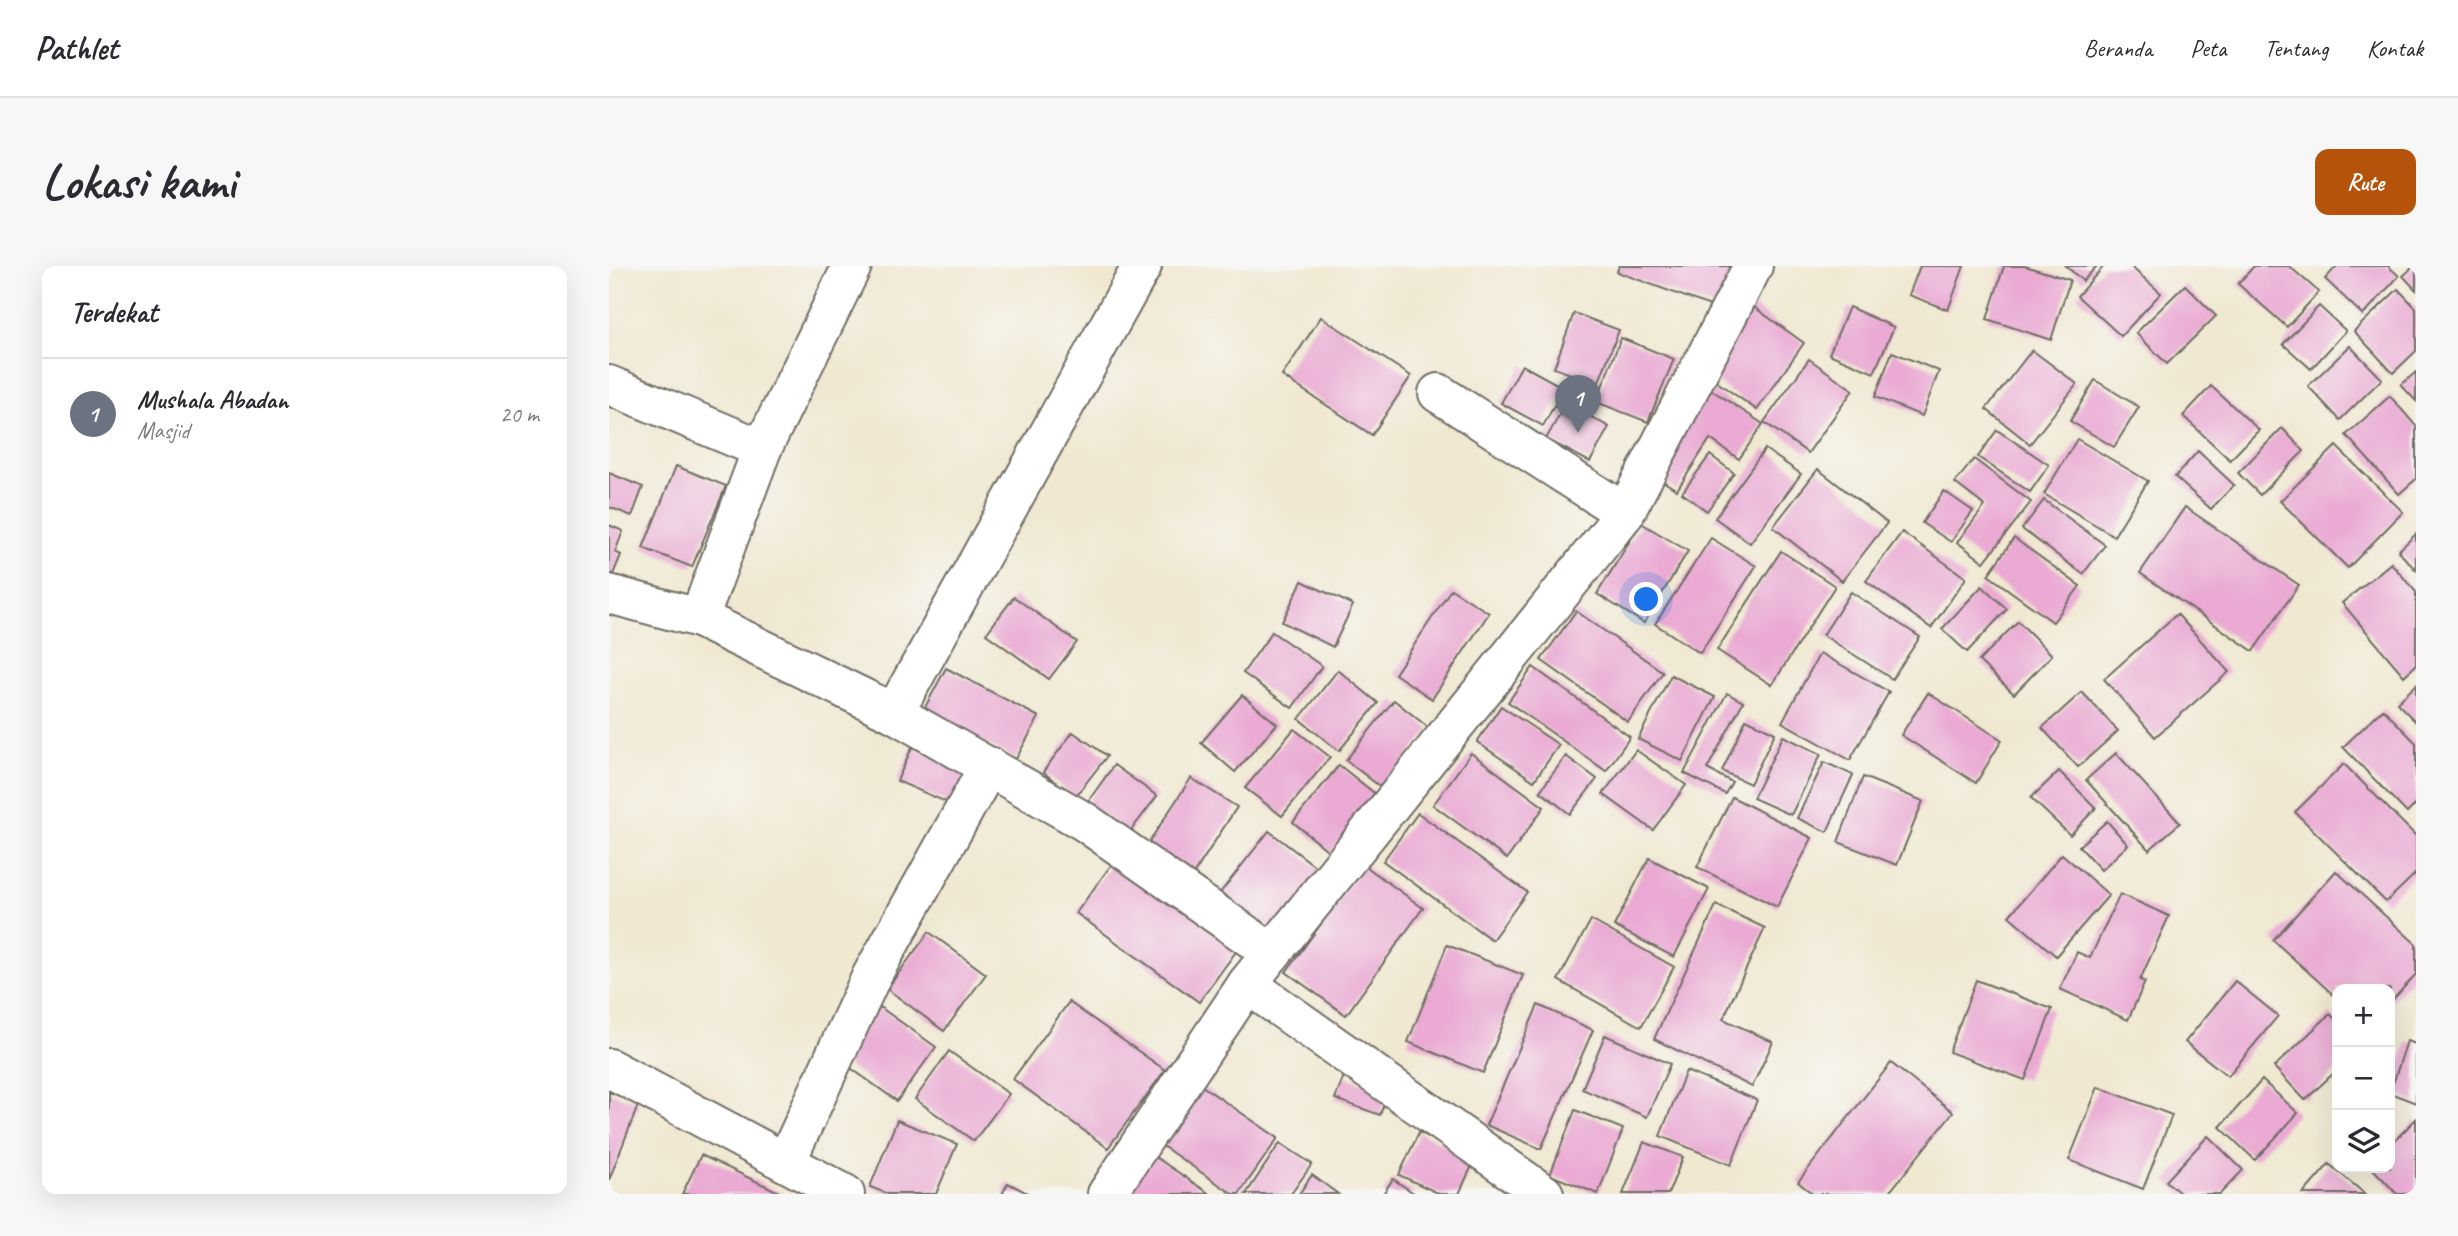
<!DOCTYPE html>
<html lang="id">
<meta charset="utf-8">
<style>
:root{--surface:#fff;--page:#f7f7f7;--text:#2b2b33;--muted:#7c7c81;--line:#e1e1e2;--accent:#b45309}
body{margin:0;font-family:Caveat,sans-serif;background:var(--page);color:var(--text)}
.controls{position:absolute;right:21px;bottom:21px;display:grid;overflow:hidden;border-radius:14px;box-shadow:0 7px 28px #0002}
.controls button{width:63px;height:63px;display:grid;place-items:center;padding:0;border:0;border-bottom:2px solid var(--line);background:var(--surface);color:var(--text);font:35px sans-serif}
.you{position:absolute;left:1038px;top:334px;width:24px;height:24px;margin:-18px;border:5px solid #fff;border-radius:50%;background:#1a73e8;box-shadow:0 0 0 10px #1a73e833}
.badge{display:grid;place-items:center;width:46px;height:46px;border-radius:50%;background:var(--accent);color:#fff;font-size:23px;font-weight:700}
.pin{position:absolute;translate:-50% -58px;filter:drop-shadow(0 2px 4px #0008)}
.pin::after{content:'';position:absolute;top:37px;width:24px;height:21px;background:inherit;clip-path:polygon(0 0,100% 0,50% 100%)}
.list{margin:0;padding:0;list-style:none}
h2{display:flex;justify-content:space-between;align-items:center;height:91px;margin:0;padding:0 28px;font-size:30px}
h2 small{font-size:23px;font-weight:400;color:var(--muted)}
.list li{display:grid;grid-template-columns:46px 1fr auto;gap:21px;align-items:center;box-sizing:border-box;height:112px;padding:0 28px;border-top:2px solid var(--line)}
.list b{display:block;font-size:26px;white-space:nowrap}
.list p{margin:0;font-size:23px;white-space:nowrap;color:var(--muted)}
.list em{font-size:23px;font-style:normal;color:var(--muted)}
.icon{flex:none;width:38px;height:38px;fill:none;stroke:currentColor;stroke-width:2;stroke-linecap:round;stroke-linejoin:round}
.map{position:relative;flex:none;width:1807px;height:928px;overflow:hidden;border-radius:14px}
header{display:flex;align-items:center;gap:42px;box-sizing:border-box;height:98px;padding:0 35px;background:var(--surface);border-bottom:2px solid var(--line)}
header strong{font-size:33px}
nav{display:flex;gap:38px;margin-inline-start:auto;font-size:24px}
.intro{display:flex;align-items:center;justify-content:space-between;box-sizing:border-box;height:168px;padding:0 42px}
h1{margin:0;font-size:49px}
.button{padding:18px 32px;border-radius:14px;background:var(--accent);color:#fff;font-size:24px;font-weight:700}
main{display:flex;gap:42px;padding:0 42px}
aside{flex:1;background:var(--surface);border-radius:14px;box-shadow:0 7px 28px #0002}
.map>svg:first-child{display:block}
.building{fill:#eaaad3}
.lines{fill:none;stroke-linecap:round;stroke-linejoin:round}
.minor-casing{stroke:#706d65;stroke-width:42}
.minor{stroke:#fff;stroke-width:38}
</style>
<header>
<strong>Pathlet</strong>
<nav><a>Beranda</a><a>Peta</a><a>Tentang</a><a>Kontak</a></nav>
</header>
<div class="intro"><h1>Lokasi kami</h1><a class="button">Rute</a></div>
<main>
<aside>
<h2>Terdekat<small></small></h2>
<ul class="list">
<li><span class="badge" style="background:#6b7280">1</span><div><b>Mushala Abadan</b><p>Masjid</p></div><em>20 m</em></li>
</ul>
</aside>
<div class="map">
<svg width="1807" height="928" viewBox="0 0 1807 928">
<rect width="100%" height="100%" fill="#f6f6f2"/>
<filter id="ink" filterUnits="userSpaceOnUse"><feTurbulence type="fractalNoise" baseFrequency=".0143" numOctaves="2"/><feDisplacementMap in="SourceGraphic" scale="14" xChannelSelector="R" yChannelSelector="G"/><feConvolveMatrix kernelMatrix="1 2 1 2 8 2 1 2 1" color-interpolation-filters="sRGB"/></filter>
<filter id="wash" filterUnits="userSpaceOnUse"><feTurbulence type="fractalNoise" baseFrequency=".00686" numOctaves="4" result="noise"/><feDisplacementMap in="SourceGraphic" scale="28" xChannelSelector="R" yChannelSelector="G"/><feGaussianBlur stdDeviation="1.57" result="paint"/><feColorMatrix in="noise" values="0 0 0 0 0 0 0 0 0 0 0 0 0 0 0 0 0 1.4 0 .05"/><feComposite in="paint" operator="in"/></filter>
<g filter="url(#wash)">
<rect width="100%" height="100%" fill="#f0e8d1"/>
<g id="blocks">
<g class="building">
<polygon points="1010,0 1131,0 1115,45 1008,6"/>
<polygon points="1311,0 1355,0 1339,44 1300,29"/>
<polygon points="1395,0 1416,0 1461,14 1442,74 1378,53"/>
<polygon points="1457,0 1488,0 1474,15"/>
<polygon points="1495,0 1521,0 1552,27 1512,70 1468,30"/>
<polygon points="1645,0 1680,0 1710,26 1678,61 1629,18"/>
<polygon points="1728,0 1779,0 1790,10 1754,49 1716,13"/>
<polygon points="1805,0 1807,0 1807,24 1794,10"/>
<polygon points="1576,19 1607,50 1558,98 1527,67"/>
<polygon points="1789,23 1807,42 1807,85 1784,107 1745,65"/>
<polygon points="1710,40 1737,65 1702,103 1674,78"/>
<polygon points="1145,41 1195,77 1148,144 1098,109"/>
<polygon points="1240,41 1285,61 1265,107 1220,88"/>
<polygon points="965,47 1010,64 989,118 945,102"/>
<polygon points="712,51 802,110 763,169 673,110"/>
<polygon points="1012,72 1065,93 1039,156 987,136"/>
<polygon points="1741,80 1773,113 1731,154 1699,120"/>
<polygon points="1423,84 1468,118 1421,178 1377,143"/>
<polygon points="1283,86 1330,105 1313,150 1266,131"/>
<polygon points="1200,93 1244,124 1199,187 1155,156"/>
<polygon points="913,99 955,122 934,160 892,137"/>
<polygon points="1807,106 1807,135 1792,119"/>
<polygon points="1486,114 1530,141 1505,181 1461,155"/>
<polygon points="1602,120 1650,164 1621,194 1574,150"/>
<polygon points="1101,123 1154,158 1130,193 1101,173 1068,224 1046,210"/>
<polygon points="1781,130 1807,160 1807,213 1790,228 1737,169"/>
<polygon points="957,137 1000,161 981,196 937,173"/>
<polygon points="1673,162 1695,185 1651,229 1629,207"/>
<polygon points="1388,164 1440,199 1421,226 1369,191"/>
<polygon points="1468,173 1539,215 1505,270 1435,228"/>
<polygon points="1727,180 1794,246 1739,302 1671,235"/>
<polygon points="1156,183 1192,208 1141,277 1106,252"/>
<polygon points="1589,185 1625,219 1602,243 1566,211"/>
<polygon points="1101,189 1125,207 1098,245 1073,227"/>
<polygon points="1365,193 1422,236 1375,296 1348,276 1376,240 1346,217"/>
<polygon points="67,200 117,220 83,301 34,282"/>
<polygon points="1209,203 1278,257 1233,315 1164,261"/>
<polygon points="0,207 34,221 23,250 0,241"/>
<polygon points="1335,225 1364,245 1342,276 1313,257"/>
<polygon points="1435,234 1496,279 1474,308 1413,263"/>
<polygon points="1576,241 1690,319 1644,385 1531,307"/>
<polygon points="1032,257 1079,285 1035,357 988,328"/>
<polygon points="0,259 14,265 6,286 12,289 0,318"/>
<polygon points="1293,266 1357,312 1322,362 1257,315"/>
<polygon points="1807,268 1807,304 1789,285"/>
<polygon points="1102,272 1147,300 1091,387 1046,358"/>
<polygon points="1405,272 1471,320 1444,356 1379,309"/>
<polygon points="1172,285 1226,320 1163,419 1108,384"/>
<polygon points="1782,297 1807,326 1807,399 1795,410 1733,337"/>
<polygon points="693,315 744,339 724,381 673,356"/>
<polygon points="1373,320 1398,343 1358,386 1333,363"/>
<polygon points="842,323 880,347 823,433 786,408"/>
<polygon points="1242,326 1311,371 1283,413 1214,369"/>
<polygon points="405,331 468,376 440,413 377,368"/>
<polygon points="967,345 1054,406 1019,456 932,394"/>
<polygon points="1568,348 1620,406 1546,471 1495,413"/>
<polygon points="1409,355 1443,389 1405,428 1370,395"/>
<polygon points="663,366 713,400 683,442 634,407"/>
<polygon points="1211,387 1280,426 1241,494 1173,456"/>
<polygon points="924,401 1021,471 997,505 899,436"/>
<polygon points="337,402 430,451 407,493 314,445"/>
<polygon points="729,404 769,437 730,485 690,453"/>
<polygon points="1062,409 1106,431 1073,495 1029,473"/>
<polygon points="1807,419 1807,456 1788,437"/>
<polygon points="1473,426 1509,465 1469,501 1433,462"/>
<polygon points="1118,427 1134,436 1098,503 1123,516 1116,528 1075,507"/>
<polygon points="1319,427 1393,474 1367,517 1292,469"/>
<polygon points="633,429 668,458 626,506 592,477"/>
<polygon points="785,434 821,463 774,523 737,494"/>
<polygon points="892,440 950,479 925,515 868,476"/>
<polygon points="1774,443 1807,477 1807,538 1798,547 1734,481"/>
<polygon points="1137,453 1166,467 1141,518 1113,505"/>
<polygon points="685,463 721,491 673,550 636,522"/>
<polygon points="464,466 498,490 466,531 434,506"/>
<polygon points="1174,470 1212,488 1182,549 1144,532"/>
<polygon points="303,481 359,505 344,539 288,515"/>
<polygon points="1027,484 1077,519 1044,564 994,528"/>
<polygon points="862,487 935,541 898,593 824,539"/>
<polygon points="1507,487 1571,557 1540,584 1477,514"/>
<polygon points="957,490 988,513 961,548 931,525"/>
<polygon points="1215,496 1244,509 1218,566 1188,552"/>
<polygon points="1735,498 1807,570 1807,607 1777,636 1686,546"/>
<polygon points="505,499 548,530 520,567 478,537"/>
<polygon points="730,499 769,530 722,587 684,556"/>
<polygon points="1450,505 1487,542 1461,569 1422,532"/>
<polygon points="1254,511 1314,535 1288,599 1229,576"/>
<polygon points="582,512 628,541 582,612 536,582"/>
<polygon points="1123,531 1203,572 1168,641 1088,601"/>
<polygon points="809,547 918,626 883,674 774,595"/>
<polygon points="1498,555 1519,579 1492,604 1470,580"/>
<polygon points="660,565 715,607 662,675 607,632"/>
<polygon points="511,587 634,676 590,736 467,647"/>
<polygon points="1453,588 1500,629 1447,690 1400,650"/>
<polygon points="1040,592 1100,623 1065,691 1005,660"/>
<polygon points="755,599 814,642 737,749 677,706"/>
<polygon points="1727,605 1807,678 1807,708 1781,737 1781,723 1728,723 1728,732 1664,674"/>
<polygon points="1511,628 1560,650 1531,714 1536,716 1519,754 1451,723 1468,686 1481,692"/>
<polygon points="1107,639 1156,662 1114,753 1164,776 1143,821 1045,773"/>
<polygon points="982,654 1065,701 1032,761 949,714"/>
<polygon points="320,666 377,708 335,765 278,723"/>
<polygon points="838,679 914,709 874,807 799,776"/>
<polygon points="1367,714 1443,743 1416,814 1340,786"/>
<polygon points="1626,715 1669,750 1619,810 1576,776"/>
<polygon points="460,736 556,804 499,882 404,813"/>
<polygon points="268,739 327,781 288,835 229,793"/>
<polygon points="929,739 984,764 932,883 877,859"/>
<polygon points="1721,748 1728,755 1728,804 1696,834 1665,801"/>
<polygon points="996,769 1061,798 1038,851 973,823"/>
<polygon points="1798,775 1807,778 1807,837 1781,827"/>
<polygon points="340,785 400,828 365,875 306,833"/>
<polygon points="1282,797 1344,846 1279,928 1204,928 1189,916"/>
<polygon points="1077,805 1148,834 1122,899 1051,870"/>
<polygon points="735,810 779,826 771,849 726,833"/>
<polygon points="1653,814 1689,847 1646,894 1611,861"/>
<polygon points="593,820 669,872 630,928 624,928 552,879"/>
<polygon points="1489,821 1563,849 1534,923 1460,894"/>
<polygon points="0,826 30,837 0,914"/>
<polygon points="966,844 1014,863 989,928 941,909"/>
<polygon points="1807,853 1807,928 1788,928 1763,902 1781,902 1781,879"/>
<polygon points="288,854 348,878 327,928 279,928 261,921"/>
<polygon points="810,866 866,893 850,928 831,928 790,909"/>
<polygon points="1599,870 1634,904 1611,928 1572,928 1557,915"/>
<polygon points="1035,876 1074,891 1059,928 1014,928"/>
<polygon points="671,877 703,898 682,928 637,928"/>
<polygon points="539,886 601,928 510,928"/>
<polygon points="92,889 174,928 73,928"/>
<polygon points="1720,898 1756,928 1694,928"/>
<polygon points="703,909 729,928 690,928"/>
<polygon points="784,913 806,928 774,928"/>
<polygon points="399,917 420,928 393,928"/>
</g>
</g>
</g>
<g filter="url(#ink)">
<use href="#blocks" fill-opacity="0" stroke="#706d65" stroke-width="2"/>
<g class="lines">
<g class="minor-casing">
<g id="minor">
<polyline points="243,0 153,183 90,352 285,447"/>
<polyline points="533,0 285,447 476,556 663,687"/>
<polyline points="0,119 153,183"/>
<polyline points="829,127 1016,247"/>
<polyline points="0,328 90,352"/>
<polyline points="638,718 935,928"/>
<polyline points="0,802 236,928"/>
<polyline points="177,896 263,709 380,500"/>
<polyline points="498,928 638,718 1016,247 1144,0"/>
</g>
</g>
<use href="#minor" class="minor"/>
</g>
</g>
</svg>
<div class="controls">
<button>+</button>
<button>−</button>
<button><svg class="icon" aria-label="layers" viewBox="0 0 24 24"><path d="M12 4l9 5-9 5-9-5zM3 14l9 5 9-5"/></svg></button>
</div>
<div class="you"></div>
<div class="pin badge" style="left:969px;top:167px;background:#6b7280">1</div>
</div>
</main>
